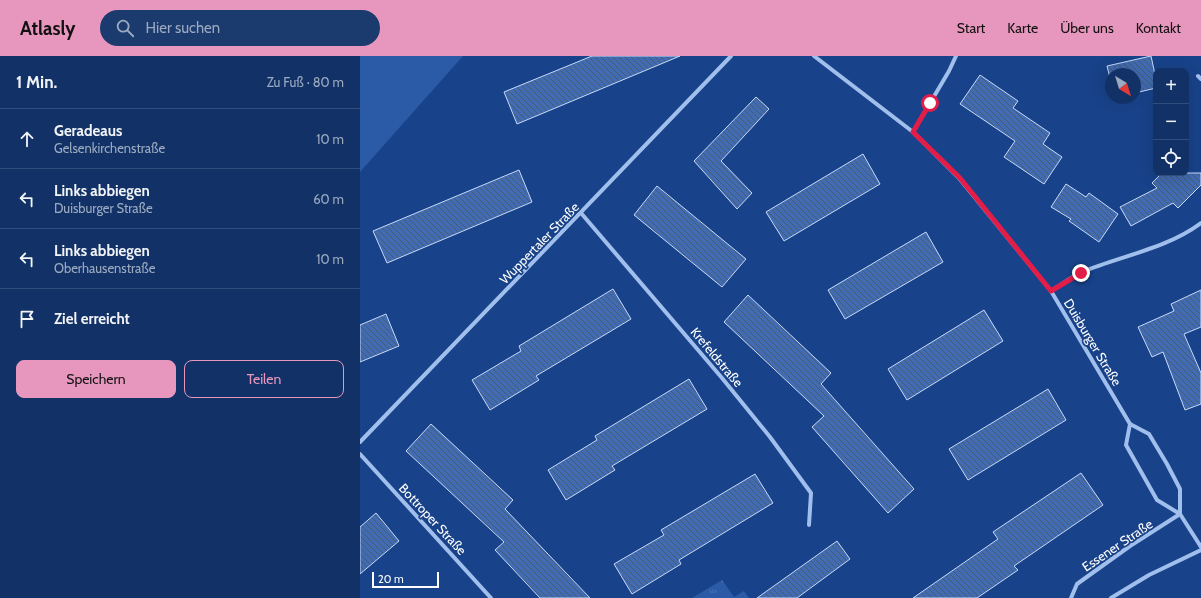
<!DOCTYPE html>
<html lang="de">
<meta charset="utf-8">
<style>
:root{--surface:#123267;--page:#1b3a6d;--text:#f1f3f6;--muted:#9caac0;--line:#314d7b;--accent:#e797bd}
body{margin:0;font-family:Cabin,sans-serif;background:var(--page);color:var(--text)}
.controls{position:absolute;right:12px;top:12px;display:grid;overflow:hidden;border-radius:8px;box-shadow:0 4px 16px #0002}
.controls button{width:36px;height:36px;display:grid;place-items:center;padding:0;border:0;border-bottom:1px solid var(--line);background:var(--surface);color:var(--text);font:20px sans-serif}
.compass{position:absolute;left:745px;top:12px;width:36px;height:36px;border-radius:50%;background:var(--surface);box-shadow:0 4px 16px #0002;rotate:142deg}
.scale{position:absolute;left:12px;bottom:10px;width:67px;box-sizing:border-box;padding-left:4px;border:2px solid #fff;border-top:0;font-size:11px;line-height:14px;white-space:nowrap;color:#fff;-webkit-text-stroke:3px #184289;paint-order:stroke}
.stop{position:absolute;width:12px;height:12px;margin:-9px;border:3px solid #e11d48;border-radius:50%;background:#fff}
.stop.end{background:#e11d48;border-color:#fff;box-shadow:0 1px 4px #0008}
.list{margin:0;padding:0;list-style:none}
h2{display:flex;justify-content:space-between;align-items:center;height:52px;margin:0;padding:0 16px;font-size:17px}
h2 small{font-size:13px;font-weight:400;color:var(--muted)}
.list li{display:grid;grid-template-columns:26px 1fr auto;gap:12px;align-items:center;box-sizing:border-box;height:60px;padding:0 16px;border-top:1px solid var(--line)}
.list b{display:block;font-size:15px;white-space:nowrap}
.list p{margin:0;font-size:13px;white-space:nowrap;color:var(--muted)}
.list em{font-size:13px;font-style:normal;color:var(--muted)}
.actions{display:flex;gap:8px;padding:12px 16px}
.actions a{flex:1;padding:9px 0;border:1px solid var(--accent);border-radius:8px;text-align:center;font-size:14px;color:var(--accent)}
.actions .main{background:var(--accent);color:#111}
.icon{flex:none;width:22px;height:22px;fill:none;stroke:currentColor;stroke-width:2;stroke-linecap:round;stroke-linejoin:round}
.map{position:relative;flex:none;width:841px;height:542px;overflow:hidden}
header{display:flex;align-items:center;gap:24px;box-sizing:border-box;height:56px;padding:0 20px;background:var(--accent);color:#111}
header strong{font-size:19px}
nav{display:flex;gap:22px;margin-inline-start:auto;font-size:14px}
.search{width:280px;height:36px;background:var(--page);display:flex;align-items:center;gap:10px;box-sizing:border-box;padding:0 14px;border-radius:22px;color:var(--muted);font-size:15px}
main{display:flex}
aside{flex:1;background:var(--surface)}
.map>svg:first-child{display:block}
.grass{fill:#2b5ba7}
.park{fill:url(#park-tufts)}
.building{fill:url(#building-back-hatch);stroke:#c7dafa}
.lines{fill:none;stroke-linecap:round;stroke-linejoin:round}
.street{stroke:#a1bfed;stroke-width:4}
.route{stroke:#e11d48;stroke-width:5}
.labels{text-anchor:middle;stroke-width:3.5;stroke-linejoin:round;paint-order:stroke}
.street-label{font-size:13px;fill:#fff;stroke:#184289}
</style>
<header>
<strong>Atlasly</strong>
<div class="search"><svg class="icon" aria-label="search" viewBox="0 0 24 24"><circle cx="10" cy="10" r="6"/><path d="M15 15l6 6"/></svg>Hier suchen</div>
<nav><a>Start</a><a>Karte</a><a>Über uns</a><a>Kontakt</a></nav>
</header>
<main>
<aside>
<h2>1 Min.<small>Zu Fuß · 80 m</small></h2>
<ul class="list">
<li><svg class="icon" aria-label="ahead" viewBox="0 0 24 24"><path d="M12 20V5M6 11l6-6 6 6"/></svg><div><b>Geradeaus</b><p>Gelsenkirchenstraße</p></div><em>10 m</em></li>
<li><svg class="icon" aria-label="left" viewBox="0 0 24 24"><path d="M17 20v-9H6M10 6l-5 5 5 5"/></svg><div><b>Links abbiegen</b><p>Duisburger Straße</p></div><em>60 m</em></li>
<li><svg class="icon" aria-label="left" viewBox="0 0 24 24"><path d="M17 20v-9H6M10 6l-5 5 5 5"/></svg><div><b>Links abbiegen</b><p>Oberhausenstraße</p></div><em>10 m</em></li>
<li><svg class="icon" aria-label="arrive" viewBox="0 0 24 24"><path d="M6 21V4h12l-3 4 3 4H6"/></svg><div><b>Ziel erreicht</b></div></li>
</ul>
<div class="actions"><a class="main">Speichern</a><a>Teilen</a></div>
</aside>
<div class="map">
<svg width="841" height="542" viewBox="0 0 841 542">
<defs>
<pattern id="park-tufts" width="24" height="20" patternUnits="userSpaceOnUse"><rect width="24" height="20" fill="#2b5ba7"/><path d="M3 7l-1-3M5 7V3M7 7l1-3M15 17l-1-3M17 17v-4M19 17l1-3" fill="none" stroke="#4b74b4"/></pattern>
<pattern id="building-back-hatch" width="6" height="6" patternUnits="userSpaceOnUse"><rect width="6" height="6" fill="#416cb2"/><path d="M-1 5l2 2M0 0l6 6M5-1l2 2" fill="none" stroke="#485975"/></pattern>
</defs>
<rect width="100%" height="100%" fill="#184289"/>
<polygon class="grass" points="0,0 103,0 0,116"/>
<polygon class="park" points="362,524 374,541 384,535 389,542 332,542"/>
<g class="building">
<polygon points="232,0 320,0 157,68 144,36"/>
<polygon points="791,0 796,23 796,32 775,37 775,18 751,18 751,26 747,10"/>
<polygon points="620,19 658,45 653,52 690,77 683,88 702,101 684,128 644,101 655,85 600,48"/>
<polygon points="396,41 409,53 361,105 392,137 377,153 334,105"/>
<polygon points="503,98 520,128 424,185 406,156"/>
<polygon points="159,114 172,146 27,207 13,175"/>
<polygon points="802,117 841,117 841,129 818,152 813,147 771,170 760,151 797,132 792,127"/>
<polygon points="706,128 726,141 729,137 758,158 739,186 709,165 711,163 691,151"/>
<polygon points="297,130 386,203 362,231 274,159"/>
<polygon points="566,176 583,206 485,263 468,234"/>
<polygon points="253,233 271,263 176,320 179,324 130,354 112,324 161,295 159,290"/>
<polygon points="841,234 841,271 824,278 841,317 841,348 825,354 803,296 792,301 778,271 814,255 811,248"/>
<polygon points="388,239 471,317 461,328 554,433 528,457 452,371 464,360 364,266"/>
<polygon points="624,254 643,285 547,344 528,313"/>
<polygon points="26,258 39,290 0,306 0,269"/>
<polygon points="329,323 347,353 252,410 255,414 206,444 188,414 237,384 235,380"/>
<polygon points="688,333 706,364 608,424 589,393"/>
<polygon points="71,368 153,444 145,453 230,542 180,542 135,494 144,486 46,395"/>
<polygon points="721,417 743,449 654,510 658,514 617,542 553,542 638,483 633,476"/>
<polygon points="395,418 413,447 319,504 321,508 272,538 254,508 304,479 301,474"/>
<polygon points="16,457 39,485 0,518 0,471"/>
<polygon points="477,485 490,503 437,542 397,542"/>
</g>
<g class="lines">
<g class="street">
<polyline points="454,0 553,76 599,122 691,235 770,368 789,378 807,408 820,433 820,458"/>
<polyline points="838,20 841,23"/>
<polyline points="553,76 589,15 596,0"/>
<polyline points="221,157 362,322 410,381 451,437 449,469"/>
<path d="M691 235C701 229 711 221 722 216 761 200 808 192 841 167"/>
<polyline points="770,368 766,389 797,444 820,458 841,491"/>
<polyline points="0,386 371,0"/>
<polyline points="0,398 131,542"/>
<polyline points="711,542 717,528 770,490 820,458"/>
<polyline points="751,542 789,519 841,494"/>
</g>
</g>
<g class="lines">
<polyline class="route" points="570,47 553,76 600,122 691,235 721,217"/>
</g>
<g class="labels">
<g class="street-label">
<text transform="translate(179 187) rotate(-46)" y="5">Wuppertaler Straße</text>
<text transform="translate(733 286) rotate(59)" y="5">Duisburger Straße</text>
<text transform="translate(357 301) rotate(50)" y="5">Krefeldstraße</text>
<text transform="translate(73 463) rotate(47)" y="5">Bottroper Straße</text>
<text transform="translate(757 489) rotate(-34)" y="5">Essener Straße</text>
</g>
</g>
</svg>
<div class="controls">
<button>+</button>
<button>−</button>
<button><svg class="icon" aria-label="locate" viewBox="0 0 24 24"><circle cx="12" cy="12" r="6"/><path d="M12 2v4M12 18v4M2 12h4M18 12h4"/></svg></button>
</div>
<svg class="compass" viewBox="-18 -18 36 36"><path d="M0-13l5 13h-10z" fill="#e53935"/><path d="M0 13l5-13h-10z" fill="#9caac0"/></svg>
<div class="scale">20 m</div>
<div class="stop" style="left:570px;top:47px"></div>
<div class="stop end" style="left:721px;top:217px"></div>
</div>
</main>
